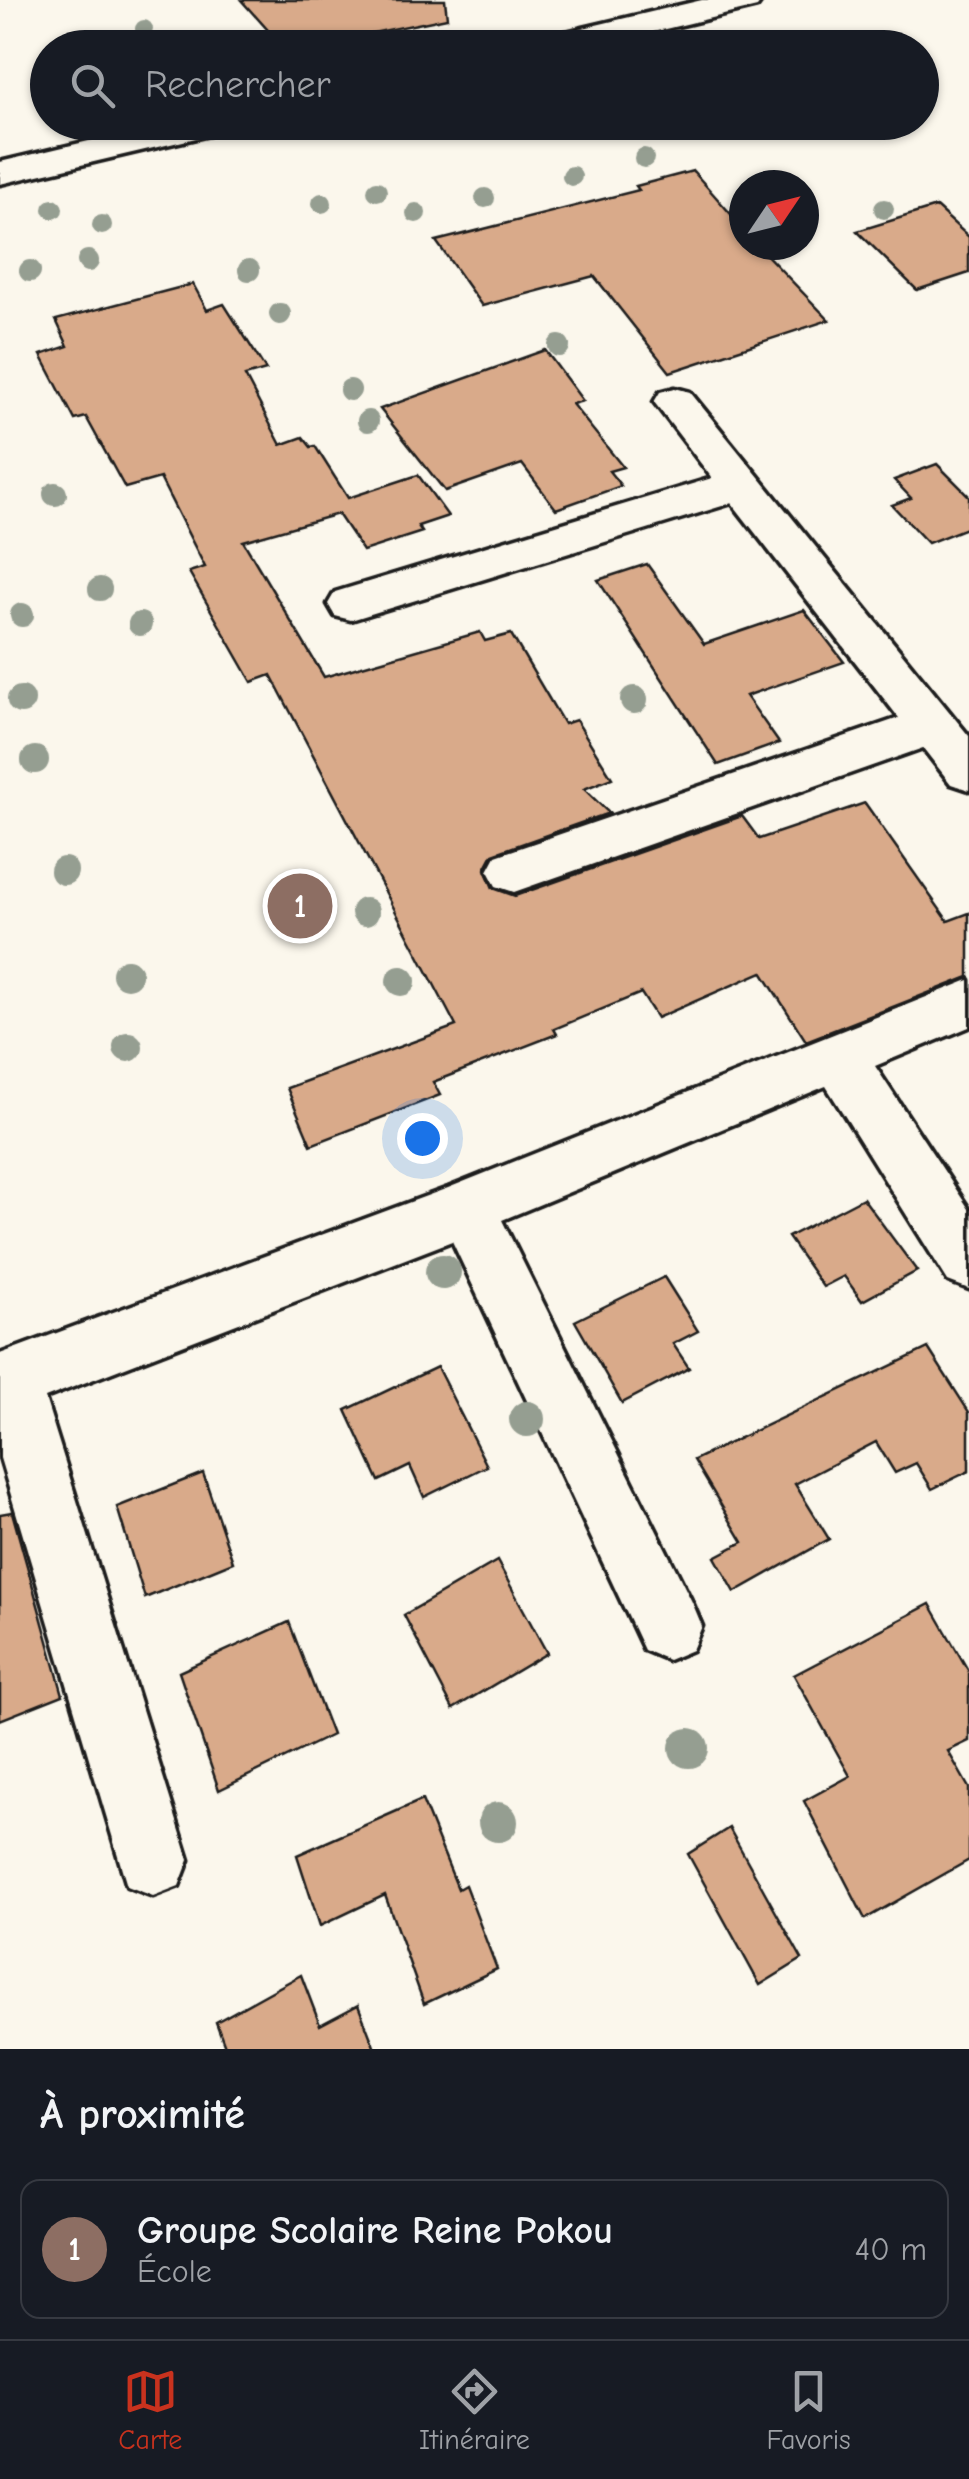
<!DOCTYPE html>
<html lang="fr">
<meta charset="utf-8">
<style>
:root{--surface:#171b24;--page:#20242c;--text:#f1f3f6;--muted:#9ea1a6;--line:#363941;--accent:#c8321e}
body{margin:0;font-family:"Comic Neue",sans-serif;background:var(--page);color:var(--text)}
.compass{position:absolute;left:729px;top:170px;width:90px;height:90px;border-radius:50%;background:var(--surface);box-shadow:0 2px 8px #0004;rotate:55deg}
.you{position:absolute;left:422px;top:1138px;width:35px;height:35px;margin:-25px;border:8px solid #fff;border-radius:50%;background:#1a73e8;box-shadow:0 0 0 15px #1a73e833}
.badge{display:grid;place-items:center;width:65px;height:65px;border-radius:50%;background:var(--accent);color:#fff;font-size:32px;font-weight:700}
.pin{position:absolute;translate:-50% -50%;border:5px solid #fff;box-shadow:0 2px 10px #0006}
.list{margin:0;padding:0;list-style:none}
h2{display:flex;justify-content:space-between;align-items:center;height:130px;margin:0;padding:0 40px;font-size:42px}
h2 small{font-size:32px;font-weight:400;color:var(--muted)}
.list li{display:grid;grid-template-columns:65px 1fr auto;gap:30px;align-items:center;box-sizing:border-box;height:140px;margin:0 20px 20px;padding:0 20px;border:2px solid var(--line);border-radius:20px}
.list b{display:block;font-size:38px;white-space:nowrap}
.list p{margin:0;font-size:32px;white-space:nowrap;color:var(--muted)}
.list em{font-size:32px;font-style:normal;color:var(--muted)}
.icon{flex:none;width:55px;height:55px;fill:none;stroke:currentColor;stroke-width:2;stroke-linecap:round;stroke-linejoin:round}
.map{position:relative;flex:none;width:969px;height:2049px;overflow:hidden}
.search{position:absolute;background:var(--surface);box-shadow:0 2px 8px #0004;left:30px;right:30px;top:30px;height:110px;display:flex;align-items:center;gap:25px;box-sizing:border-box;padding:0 35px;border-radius:55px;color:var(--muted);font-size:38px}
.sheet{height:290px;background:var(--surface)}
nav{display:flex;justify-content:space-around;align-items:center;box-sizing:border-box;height:140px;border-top:2px solid var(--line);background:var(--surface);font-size:28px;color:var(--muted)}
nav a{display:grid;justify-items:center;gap:5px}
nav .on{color:var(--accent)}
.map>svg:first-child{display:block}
.building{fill:#d9aa8a;stroke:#1c1c1c;stroke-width:2.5}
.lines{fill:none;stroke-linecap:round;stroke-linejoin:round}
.minor-casing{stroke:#1c1c1c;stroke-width:7}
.minor{fill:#fbf7ec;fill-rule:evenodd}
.tree{fill:#959e91}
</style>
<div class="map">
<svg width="969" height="2049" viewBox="0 0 969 2049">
<rect width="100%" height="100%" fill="#fbf7ec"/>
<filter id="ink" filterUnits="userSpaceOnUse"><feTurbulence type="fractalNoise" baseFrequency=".01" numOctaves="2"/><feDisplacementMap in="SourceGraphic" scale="20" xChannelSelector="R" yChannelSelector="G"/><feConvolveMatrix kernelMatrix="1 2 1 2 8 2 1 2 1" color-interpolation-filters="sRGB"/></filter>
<g filter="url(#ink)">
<g class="building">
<polygon points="241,0 445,0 447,18 343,39 351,48 284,48"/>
<polygon points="693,171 744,229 744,245 757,245 829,320 670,372 594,276 482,306 436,241 639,190 636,186"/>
<polygon points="936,207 969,237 969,273 917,290 857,231"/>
<polygon points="193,284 207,310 224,304 266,370 245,376 281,445 303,437 311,447 315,446 348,498 418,475 448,516 418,526 422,532 363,551 338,514 243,541 324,677 480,632 485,641 511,634 564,724 576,720 612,778 584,789 609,813 493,854 485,869 493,888 515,896 742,816 759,839 865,803 948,921 969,913 969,977 806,1041 762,972 657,1018 641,993 554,1029 557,1034 433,1082 440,1095 311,1145 287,1088 456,1026 271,675 252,682 189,572 205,567 160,478 125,488 86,417 75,420 41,355 68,346 56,320"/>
<polygon points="545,350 583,401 572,404 623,467 609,471 621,486 556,509 522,464 445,491 380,409"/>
<polygon points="937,464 969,496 969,527 928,543 892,505 911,498 894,480"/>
<polygon points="647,564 704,644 804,610 844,662 746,696 779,743 718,765 598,580"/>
<polygon points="863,1198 917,1271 862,1301 844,1276 823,1287 788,1237"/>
<polygon points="664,1277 698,1331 673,1344 689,1368 622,1403 575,1321"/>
<polygon points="928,1348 969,1412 969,1471 932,1489 916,1463 895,1473 876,1442 795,1484 829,1539 735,1592 715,1557 743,1542 694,1460"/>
<polygon points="437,1367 487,1466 424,1497 410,1466 379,1481 346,1410"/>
<polygon points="203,1473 233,1562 145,1598 117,1507"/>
<polygon points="12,1512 63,1695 0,1720 0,1514"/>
<polygon points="497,1561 547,1653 453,1709 404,1615"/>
<polygon points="930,1604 969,1672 969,1741 948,1751 969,1788 969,1860 865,1919 804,1801 850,1776 794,1675"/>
<polygon points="289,1622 332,1735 219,1790 179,1672"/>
<polygon points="422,1800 458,1889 465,1885 497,1969 424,2004 385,1895 320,1926 297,1855"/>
<polygon points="729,1828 802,1959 760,1985 688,1854"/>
<polygon points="301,1975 320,2025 358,2005 375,2049 226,2049 216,2022"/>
</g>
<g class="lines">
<g class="minor-casing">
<g id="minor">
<polygon points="702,0 762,0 757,7 586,48 523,48 528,41"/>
<polygon points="169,122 235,122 230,130 0,184 0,162"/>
<polygon points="675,388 690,392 969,736 969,790 951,784 923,748 514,892 496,886 488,871 496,856 899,718 732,503 351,620 335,616 328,604 335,592 712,478 654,402 660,392"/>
<polygon points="969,980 969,1027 875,1066 969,1209 969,1289 948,1281 826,1086 502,1220 692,1602 702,1626 692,1650 668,1660 644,1650 452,1241 45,1398 189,1860 179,1886 153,1896 127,1886 0,1458 0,1354 448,1188"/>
</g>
</g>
<use href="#minor" class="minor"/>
</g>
<g class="tree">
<circle cx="144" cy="29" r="9"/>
<circle cx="644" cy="158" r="10"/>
<circle cx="572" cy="176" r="10"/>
<circle cx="377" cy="191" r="10"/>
<circle cx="485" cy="198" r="10"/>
<circle cx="322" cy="203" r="10"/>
<circle cx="53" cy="209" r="10"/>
<circle cx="884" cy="209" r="10"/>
<circle cx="416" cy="213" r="10"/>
<circle cx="102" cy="225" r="10"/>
<circle cx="88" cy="261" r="11"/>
<circle cx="249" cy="270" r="11"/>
<circle cx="30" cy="271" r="11"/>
<circle cx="280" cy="314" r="11"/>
<circle cx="559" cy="346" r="11"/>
<circle cx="350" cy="390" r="11"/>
<circle cx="368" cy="421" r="11"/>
<circle cx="55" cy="494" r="12"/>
<circle cx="100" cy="589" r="12"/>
<circle cx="22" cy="615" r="12"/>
<circle cx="140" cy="624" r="12"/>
<circle cx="21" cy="700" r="14"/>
<circle cx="634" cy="700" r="14"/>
<circle cx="35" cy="760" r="14"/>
<circle cx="64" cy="871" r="14"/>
<circle cx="365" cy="912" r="14"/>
<circle cx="127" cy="974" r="15"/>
<circle cx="401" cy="981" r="15"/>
<circle cx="128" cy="1047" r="15"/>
<circle cx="443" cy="1272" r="18"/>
<circle cx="527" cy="1419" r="18"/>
<circle cx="689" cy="1748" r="20"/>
<circle cx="498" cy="1822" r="20"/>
</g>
</g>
</svg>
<svg class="compass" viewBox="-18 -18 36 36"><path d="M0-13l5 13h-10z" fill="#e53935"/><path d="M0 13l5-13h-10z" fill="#9ea1a6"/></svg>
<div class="you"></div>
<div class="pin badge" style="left:300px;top:906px;background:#8d6e63">1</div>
<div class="search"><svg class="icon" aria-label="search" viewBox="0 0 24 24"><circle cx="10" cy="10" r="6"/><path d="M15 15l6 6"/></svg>Rechercher</div>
</div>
<section class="sheet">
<h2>À proximité<small></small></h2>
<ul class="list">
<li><span class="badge" style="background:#8d6e63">1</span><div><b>Groupe Scolaire Reine Pokou</b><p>École</p></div><em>40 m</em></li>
</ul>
</section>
<nav>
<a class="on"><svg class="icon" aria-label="map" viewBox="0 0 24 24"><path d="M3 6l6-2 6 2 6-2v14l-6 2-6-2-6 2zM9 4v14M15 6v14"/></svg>Carte</a>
<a><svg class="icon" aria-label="directions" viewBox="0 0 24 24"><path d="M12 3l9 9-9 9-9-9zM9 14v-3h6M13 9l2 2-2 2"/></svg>Itinéraire</a>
<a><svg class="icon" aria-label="saved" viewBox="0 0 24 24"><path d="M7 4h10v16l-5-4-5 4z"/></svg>Favoris</a>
</nav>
